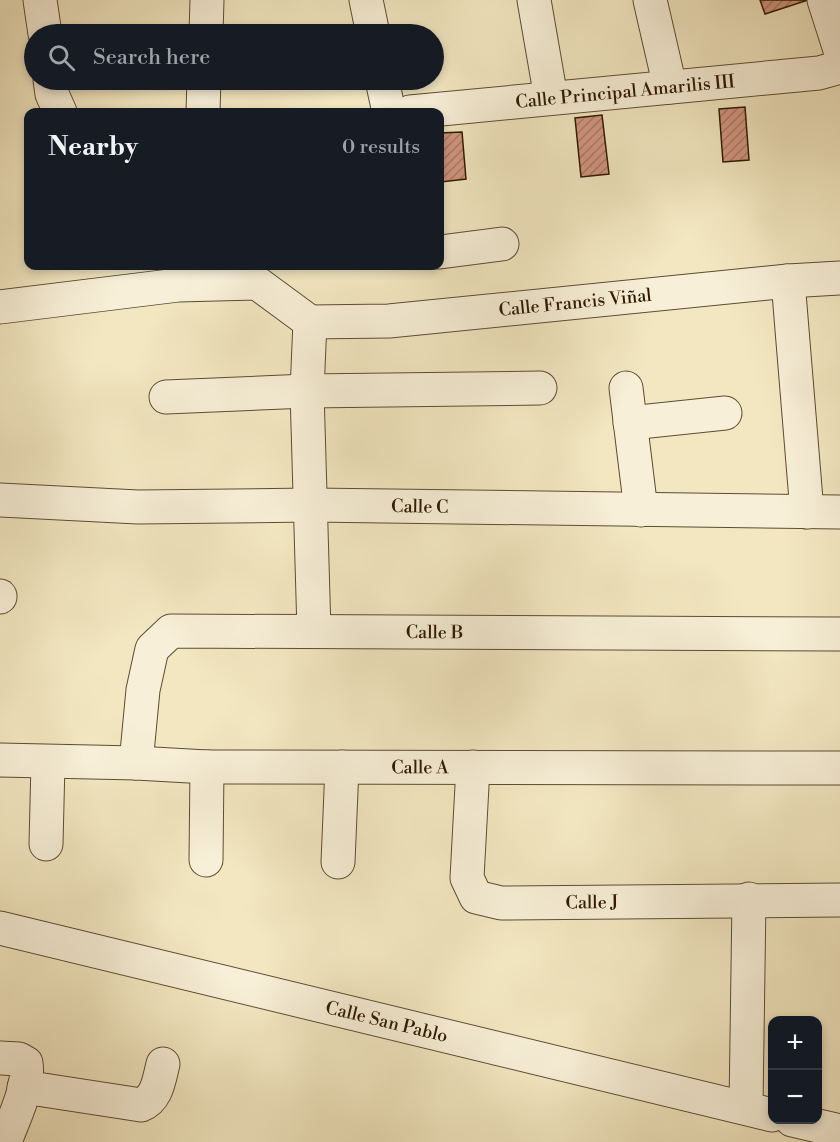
<!DOCTYPE html>
<meta charset="utf-8">
<style>
:root{--surface:#171b24;--page:#242831;--text:#f1f3f6;--muted:#9ea1a6;--line:#363941}
body{margin:0;font-family:"Libre Bodoni",serif;background:var(--page);color:var(--text)}
.controls{position:absolute;right:18px;bottom:18px;display:grid;overflow:hidden;border-radius:12px;box-shadow:0 3px 9px #0003}
.controls button{width:54px;height:54px;display:grid;place-items:center;padding:0;border:0;border-bottom:2px solid var(--line);background:var(--surface);color:var(--text);font:30px sans-serif}
.list{margin:0;padding:0;list-style:none}
h2{display:flex;justify-content:space-between;align-items:center;height:78px;margin:0;padding:0 24px;font-size:26px}
h2 small{font-size:20px;font-weight:400;color:var(--muted)}
.icon{flex:none;width:33px;height:33px;fill:none;stroke:currentColor;stroke-width:2;stroke-linecap:round;stroke-linejoin:round}
.map{position:relative;flex:none;width:840px;height:1142px;overflow:hidden}
.search{position:absolute;background:var(--surface);box-shadow:0 3px 9px #0003;left:24px;top:24px;width:420px;height:66px;display:flex;align-items:center;gap:15px;box-sizing:border-box;padding:0 21px;border-radius:33px;color:var(--muted);font-size:22px}
.panel{position:absolute;background:var(--surface);box-shadow:0 3px 9px #0003;left:24px;top:108px;width:420px;height:162px;border-radius:12px}
.map>svg:first-child{display:block}
.building{fill:url(#building-hatch);stroke:#2d1800;stroke-width:1.5}
.lines{fill:none;stroke-linecap:round;stroke-linejoin:round}
.minor-casing{stroke:#5e4c30;stroke-width:35}
.minor{stroke:#f7efd7;stroke-width:33}
.labels{text-anchor:middle;stroke-width:4.5;stroke-linejoin:round;paint-order:stroke}
.street-label{font-size:18px;fill:#2d1800;stroke:#f7efd7}
</style>
<div class="map">
<svg width="840" height="1142" viewBox="0 0 840 1142">
<defs>
<pattern id="building-hatch" width="6" height="6" patternUnits="userSpaceOnUse" patternTransform="scale(1.5)"><rect width="6" height="6" fill="#d19580"/><path d="M-1 1l2-2M0 6l6-6M5 7l2-2" fill="none" stroke="#aa7966"/></pattern>
</defs>
<rect width="100%" height="100%" fill="#f2e7c1"/>
<filter id="stains"><feTurbulence type="fractalNoise" baseFrequency=".00333" numOctaves="4"/><feColorMatrix values="0 0 0 0 .2 0 0 0 0 .09 0 0 0 0 .02 0 0 0 .5 -.17"/></filter>
<radialGradient id="worn" r=".72"><stop offset=".6" stop-color="#630" stop-opacity="0"/><stop offset="1" stop-color="#630" stop-opacity=".3"/></radialGradient>
<g class="building">
<polygon points="760,0 808,0 765,14"/>
<polygon points="745,107 749,160 723,162 719,109"/>
<polygon points="602,115 609,174 581,177 575,118"/>
<polygon points="462,132 466,179 441,182 440,133"/>
</g>
<g class="lines">
<g class="minor-casing">
<g id="minor">
<polyline points="40,0 45,34"/>
<polyline points="366,0 373,34"/>
<polyline points="534,0 551,98"/>
<polyline points="650,0 670,87"/>
<polyline points="824,0 840,50"/>
<polyline points="206,34 207,0"/>
<polyline points="50,80 52,94 60,112"/>
<polyline points="382,80 389,112"/>
<polyline points="203,112 204,80"/>
<path id="s1" d="M410 112 819 73 840 67"/>
<polyline points="440,252 502,244"/>
<polyline points="788,281 807,512"/>
<polyline points="0,307 178,285 257,283 310,322"/>
<path id="s2" d="M310 322 389 321 788 281 840 278"/>
<polyline points="310,322 307,391 314,631"/>
<polyline points="626,388 641,510"/>
<polyline points="166,397 307,391 540,388"/>
<polyline points="630,423 725,413"/>
<path id="s3" d="M0 500 138 507 312 505 840 512"/>
<polyline points="0,597 0,596"/>
<path id="s4" d="M0 760 136 763 207 767 840 768"/>
<path id="s5" d="M136 763 143 690 152 649 171 631 840 634"/>
<path id="s6" d="M473 767 467 878 476 897 501 903 840 900"/>
<polyline points="46,844 48,763"/>
<polyline points="206,860 207,767"/>
<polyline points="338,862 342,767"/>
<path id="s7" d="M0 928 772 1115"/>
<path d="M0 1058 19 1059 26 1063C30 1088 13 1119 5 1142"/>
<path d="M24 1087 141 1105C157 1099 159 1080 163 1064"/>
<polyline points="746,1108 749,899"/>
<polyline points="792,1120 840,1131"/>
</g>
</g>
<use href="#minor" class="minor"/>
</g>
<g class="labels">
<g class="street-label">
<text dy="6" stroke="none"><textPath href="#s1" startOffset="216">Calle Principal Amarilis III</textPath></text>
<text dy="6" stroke="none"><textPath href="#s2" startOffset="266">Calle Francis Viñal</textPath></text>
<text dy="6" stroke="none"><textPath href="#s3" startOffset="420">Calle C</textPath></text>
<text dy="6" stroke="none"><textPath href="#s5" startOffset="405">Calle B</textPath></text>
<text dy="6" stroke="none"><textPath href="#s4" startOffset="420">Calle A</textPath></text>
<text dy="6" stroke="none"><textPath href="#s6" startOffset="249">Calle J</textPath></text>
<text dy="6" stroke="none"><textPath href="#s7" startOffset="398">Calle San Pablo</textPath></text>
</g>
</g>
<rect width="100%" height="100%" filter="url(#stains)"/>
<rect width="100%" height="100%" fill="url(#worn)"/>
</svg>
<div class="controls">
<button>+</button>
<button>−</button>
</div>
<div class="search"><svg class="icon" aria-label="search" viewBox="0 0 24 24"><circle cx="10" cy="10" r="6"/><path d="M15 15l6 6"/></svg>Search here</div>
<section class="panel">
<h2>Nearby<small>0 results</small></h2>
<ul class="list">
</ul>
</section>
</div>
